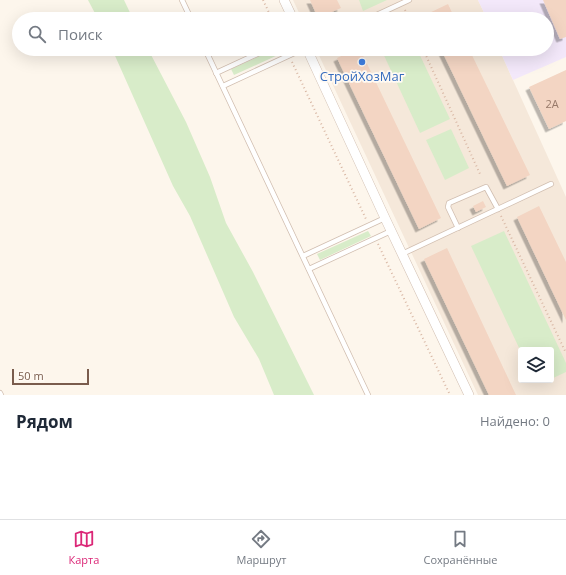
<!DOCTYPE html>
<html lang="ru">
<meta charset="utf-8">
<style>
:root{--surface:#fff;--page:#f2f2f3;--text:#1f2937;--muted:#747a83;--line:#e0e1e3;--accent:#db2777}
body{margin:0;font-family:"Open Sans",sans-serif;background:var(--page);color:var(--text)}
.controls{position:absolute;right:12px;bottom:12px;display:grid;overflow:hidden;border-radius:4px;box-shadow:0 4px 16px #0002}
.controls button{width:36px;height:36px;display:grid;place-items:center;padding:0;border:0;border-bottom:1px solid var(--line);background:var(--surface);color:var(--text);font:20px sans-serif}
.scale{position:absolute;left:12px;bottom:10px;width:77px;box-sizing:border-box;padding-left:4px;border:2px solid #7a5c4d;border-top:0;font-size:11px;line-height:14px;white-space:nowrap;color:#7a5c4d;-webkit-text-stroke:3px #fffaf3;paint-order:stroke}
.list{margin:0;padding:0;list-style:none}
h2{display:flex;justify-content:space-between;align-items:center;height:52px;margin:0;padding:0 16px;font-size:17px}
h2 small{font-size:13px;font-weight:400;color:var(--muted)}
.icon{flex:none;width:22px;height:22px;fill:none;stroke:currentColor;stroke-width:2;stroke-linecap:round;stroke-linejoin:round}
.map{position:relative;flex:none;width:566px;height:395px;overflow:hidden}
.search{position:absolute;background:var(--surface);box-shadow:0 4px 16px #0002;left:12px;right:12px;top:12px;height:44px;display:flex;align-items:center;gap:10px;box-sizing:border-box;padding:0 14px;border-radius:22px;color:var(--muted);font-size:15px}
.sheet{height:124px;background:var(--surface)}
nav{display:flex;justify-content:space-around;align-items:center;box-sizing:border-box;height:56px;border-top:1px solid var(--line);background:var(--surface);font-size:11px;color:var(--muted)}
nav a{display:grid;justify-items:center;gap:2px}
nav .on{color:var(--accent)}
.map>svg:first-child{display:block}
.residential{fill:#f5e8da;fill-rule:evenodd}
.education{fill:#f3e8fa}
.green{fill:#d8ecc9}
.building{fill:#f3d5c3;filter:url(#shadow)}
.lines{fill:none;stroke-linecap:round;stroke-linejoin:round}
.lane-casing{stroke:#d1beb0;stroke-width:6}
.street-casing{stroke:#d1beb0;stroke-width:10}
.path{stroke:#d9b8a5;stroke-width:2;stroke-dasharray:1 3;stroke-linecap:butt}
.lane{stroke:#fff;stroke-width:4.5}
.street{stroke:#fff;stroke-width:9}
.shop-dot{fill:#3f7fe0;stroke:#fffaf3;stroke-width:1.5}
.labels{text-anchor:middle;stroke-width:3.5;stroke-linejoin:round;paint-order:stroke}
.number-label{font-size:11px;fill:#987a6a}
.shop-label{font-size:13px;fill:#366cbe;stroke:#fffaf3}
</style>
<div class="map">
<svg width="566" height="395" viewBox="0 0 566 395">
<defs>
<filter id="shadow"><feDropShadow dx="-3.5" dy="3.5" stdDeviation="0" flood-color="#0004"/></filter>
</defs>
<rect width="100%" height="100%" fill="#fdf6ec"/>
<g class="residential">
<polygon points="293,0 478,0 487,19 302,19"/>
<path d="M316 49H499L566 197V395H478ZM521 350H551V380H521Z"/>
</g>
<polygon class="education" points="478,0 566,0 566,57 513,80 499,49 547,49 547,19 487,19"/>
<g class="green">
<polygon points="88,0 124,0 133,19 98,19"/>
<polygon points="359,0 387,0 363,11"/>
<polygon points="112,49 148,49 186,122 210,177 226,223 253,272 314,395 274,395 259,359 234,317 190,216 173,186"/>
<polygon points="275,49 291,49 234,75 231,69"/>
<polygon points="381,49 417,49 450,119 420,133"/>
<polygon points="451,129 469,168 445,180 426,140"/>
<polygon points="368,231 371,236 320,260 317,254"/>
<polygon points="504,231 566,363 566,372 551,379 551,350 521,350 521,352 471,246"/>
</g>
<g class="building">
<polygon points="310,0 337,0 341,8 318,18"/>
<polygon points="543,0 566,0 566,37 560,39"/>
<polygon points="448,4 455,19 427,19 425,15"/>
<polygon points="356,49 360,49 441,218 419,229 337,58"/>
<polygon points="441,49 469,49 530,175 507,186"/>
<polygon points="566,70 566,121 549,129 529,87"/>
<polygon points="483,201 486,207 476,212 473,206"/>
<polygon points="539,206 566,262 566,320 517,217"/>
<polygon points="447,248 516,395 489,395 424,259"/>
</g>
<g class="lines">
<g class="lane-casing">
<g id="lane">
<polyline points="182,0 191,19"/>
<polyline points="368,19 409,0"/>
<polyline points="205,49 368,395"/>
<polyline points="216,73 268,49"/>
<polyline points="223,86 303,49"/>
<polyline points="458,228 448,207 449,203 486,187 498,209"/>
<polyline points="402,254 551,184"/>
<polyline points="303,256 385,218"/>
<polyline points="309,269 391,231"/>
<polyline points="0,393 1,395"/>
</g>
</g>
<g class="street-casing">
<g id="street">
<polyline points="284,0 293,19"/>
<polyline points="307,49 385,218 469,395"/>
</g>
</g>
<g class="path">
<polyline points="263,0 272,19"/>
<polyline points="405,10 409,19"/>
<polyline points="423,49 480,174"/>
<polyline points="292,62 366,219"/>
<polyline points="501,216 566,353"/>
<polyline points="378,244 450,395"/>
</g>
<use href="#lane" class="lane"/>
<use href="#street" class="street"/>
</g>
<circle class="shop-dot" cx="362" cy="62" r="4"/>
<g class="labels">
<g class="number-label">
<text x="552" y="108">2А</text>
</g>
<g class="shop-label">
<text x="362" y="81">СтройХозМаг</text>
</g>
</g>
</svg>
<div class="controls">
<button><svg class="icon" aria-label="layers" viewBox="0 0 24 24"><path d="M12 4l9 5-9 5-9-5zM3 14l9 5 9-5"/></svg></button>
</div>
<div class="scale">50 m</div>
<div class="search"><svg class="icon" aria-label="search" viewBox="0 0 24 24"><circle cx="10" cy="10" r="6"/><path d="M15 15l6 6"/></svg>Поиск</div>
</div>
<section class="sheet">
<h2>Рядом<small>Найдено: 0</small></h2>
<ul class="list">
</ul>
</section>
<nav>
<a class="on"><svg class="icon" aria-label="map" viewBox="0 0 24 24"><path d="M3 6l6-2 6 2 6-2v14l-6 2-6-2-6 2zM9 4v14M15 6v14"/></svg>Карта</a>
<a><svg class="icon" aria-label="directions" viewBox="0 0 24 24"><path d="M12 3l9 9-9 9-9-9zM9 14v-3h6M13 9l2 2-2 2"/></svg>Маршрут</a>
<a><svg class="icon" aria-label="saved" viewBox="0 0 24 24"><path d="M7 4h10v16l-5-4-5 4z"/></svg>Сохранённые</a>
</nav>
